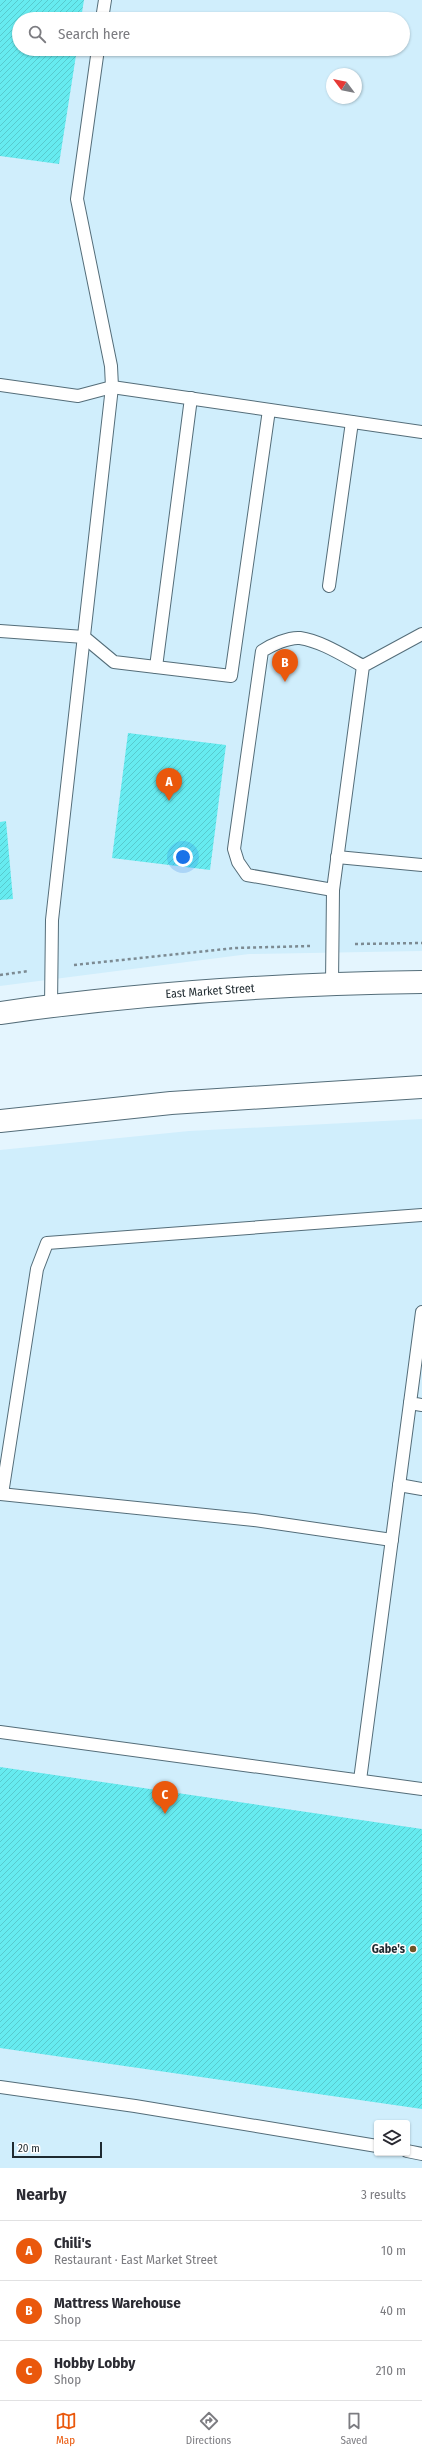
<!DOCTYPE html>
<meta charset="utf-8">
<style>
:root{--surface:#fff;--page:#f2f2f3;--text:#2b2b33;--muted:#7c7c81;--line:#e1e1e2;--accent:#ea580c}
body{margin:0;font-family:"Fira Sans Condensed",sans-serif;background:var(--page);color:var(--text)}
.controls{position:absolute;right:12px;bottom:12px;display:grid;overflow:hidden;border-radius:4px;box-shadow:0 1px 3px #0004}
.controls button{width:36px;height:36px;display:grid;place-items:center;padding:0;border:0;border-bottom:1px solid var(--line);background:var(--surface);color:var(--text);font:20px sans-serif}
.compass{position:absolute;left:326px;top:68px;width:36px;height:36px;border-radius:50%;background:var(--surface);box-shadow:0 1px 3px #0004;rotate:302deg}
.scale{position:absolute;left:12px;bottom:10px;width:90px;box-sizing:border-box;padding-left:4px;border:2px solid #1f2a30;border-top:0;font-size:11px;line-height:14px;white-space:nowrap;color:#1f2a30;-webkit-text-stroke:3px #fff;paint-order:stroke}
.you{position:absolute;left:183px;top:857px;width:14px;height:14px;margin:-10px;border:3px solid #fff;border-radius:50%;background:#1a73e8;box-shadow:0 0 0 6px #1a73e833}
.badge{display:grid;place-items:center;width:26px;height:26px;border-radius:50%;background:var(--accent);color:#fff;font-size:13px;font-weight:700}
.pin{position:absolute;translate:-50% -33px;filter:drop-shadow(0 1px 2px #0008)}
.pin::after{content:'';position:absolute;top:21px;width:14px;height:12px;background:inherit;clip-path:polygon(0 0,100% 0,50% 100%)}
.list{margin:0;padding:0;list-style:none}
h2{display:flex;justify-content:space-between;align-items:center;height:52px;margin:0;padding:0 16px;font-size:17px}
h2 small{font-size:13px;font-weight:400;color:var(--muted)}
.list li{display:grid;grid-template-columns:26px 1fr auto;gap:12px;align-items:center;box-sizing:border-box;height:60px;padding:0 16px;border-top:1px solid var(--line)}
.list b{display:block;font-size:15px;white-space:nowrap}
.list p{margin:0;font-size:13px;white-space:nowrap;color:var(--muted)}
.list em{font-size:13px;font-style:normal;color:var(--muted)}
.icon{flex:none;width:22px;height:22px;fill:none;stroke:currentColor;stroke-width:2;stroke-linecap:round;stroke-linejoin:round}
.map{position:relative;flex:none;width:422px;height:2168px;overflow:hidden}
.search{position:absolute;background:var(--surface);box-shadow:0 1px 3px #0004;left:12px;right:12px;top:12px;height:44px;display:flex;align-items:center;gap:10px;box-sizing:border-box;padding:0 14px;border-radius:22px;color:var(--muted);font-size:15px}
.sheet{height:232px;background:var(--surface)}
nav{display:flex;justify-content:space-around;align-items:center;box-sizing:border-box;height:56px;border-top:1px solid var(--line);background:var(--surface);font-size:11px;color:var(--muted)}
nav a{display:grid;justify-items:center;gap:2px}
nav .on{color:var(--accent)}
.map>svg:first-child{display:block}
.built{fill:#d0eefc;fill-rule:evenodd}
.building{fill:url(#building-hatch)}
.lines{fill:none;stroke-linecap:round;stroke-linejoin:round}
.lane-casing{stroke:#546d79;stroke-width:14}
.highway-casing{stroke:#546d79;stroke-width:24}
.path{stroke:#7c8a92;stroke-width:2.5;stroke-dasharray:3 3;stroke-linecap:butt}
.lane{stroke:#fff;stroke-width:12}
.highway{stroke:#fff;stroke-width:22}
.poi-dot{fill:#705527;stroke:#fff;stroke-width:1.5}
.labels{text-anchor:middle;stroke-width:3;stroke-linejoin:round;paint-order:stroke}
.street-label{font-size:12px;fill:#1f2a30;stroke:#fff}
.poi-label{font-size:12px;font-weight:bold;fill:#1f2a30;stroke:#fff;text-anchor:end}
</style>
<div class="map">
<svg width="422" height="2168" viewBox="0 0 422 2168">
<defs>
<pattern id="building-hatch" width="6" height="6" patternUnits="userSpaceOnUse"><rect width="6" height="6" fill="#66ebf0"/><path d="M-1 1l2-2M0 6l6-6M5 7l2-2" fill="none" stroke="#58cace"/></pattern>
</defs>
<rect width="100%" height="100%" fill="#e4f5fe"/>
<g class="built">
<path d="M0 0H422V951L249 954 0 986ZM19 19H403V49H19ZM332 74H356V98H332Z"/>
<path d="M422 1119V2168H0V1150L189 1131ZM377 2123H407V2153H377Z"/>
</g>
<g class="building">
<polygon points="0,0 84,0 81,19 19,19 19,49 77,49 59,164 0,156"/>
<polygon points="128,733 226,745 210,870 112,858"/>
<polygon points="6,821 13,899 0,900 0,822"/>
<polygon points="0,1767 422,1829 422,2109 0,2048"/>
</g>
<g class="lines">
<g class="lane-casing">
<g id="lane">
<polyline points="102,19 105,0"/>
<polyline points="0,385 78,396 112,387 422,432"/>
<polyline points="329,586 352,422"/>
<polyline points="0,631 84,637 114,662 231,676 269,410"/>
<polyline points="156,667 191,398"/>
<polyline points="337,857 422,865"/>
<path d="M333 890 247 875 238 862 234 849 262 651C271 645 289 637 300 638 321 641 344 656 363 666"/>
<polyline points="332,983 333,890 363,666 422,634"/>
<polyline points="51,1006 52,920 112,387 111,366 77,199 98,49"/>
<polyline points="422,1312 410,1403 422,1405"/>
<polyline points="399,1485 422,1489"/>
<polyline points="0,1494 254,1520 392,1540"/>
<polyline points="2,1494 37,1269 47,1243 422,1215"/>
<polyline points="0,1732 422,1789"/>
<polyline points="360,1780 410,1403"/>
<polyline points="0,2087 135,2106 377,2146"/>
<polyline points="407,2151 422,2154"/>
</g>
</g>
<g class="highway-casing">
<g id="highway">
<path d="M0 1013C140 993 281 984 422 982"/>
<polyline points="0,1121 171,1103 422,1087"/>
</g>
</g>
<g class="path">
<polyline points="355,944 422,943"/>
<polyline points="74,965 235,948 310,946"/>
<polyline points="0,975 29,971"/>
</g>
<use href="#lane" class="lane"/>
<use href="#highway" class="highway"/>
</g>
<circle class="poi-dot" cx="413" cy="1949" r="4"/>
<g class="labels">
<g class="street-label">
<text transform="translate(210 991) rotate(-4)" y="4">East Market Street</text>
</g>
<g class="poi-label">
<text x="405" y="1953">Gabe's</text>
</g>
</g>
</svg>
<div class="controls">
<button><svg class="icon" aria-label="layers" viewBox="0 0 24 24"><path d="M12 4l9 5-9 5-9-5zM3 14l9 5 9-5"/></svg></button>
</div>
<svg class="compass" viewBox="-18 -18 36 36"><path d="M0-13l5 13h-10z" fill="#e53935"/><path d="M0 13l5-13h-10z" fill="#7c7c81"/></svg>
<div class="scale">20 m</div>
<div class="you"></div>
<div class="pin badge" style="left:169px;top:801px">A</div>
<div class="pin badge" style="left:285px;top:682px">B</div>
<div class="pin badge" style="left:165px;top:1814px">C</div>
<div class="search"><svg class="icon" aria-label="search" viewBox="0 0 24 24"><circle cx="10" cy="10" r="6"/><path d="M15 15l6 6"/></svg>Search here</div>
</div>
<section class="sheet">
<h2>Nearby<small>3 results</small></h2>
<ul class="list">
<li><span class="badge">A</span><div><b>Chili's</b><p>Restaurant · East Market Street</p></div><em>10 m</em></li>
<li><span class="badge">B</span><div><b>Mattress Warehouse</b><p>Shop</p></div><em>40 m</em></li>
<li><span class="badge">C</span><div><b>Hobby Lobby</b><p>Shop</p></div><em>210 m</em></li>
</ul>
</section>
<nav>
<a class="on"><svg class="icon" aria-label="map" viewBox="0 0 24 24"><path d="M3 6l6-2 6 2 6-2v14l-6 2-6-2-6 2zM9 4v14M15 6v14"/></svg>Map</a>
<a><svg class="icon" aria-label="directions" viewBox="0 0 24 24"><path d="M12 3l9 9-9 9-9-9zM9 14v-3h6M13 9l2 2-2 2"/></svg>Directions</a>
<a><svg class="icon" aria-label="saved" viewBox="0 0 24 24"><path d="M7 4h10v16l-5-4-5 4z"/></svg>Saved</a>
</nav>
